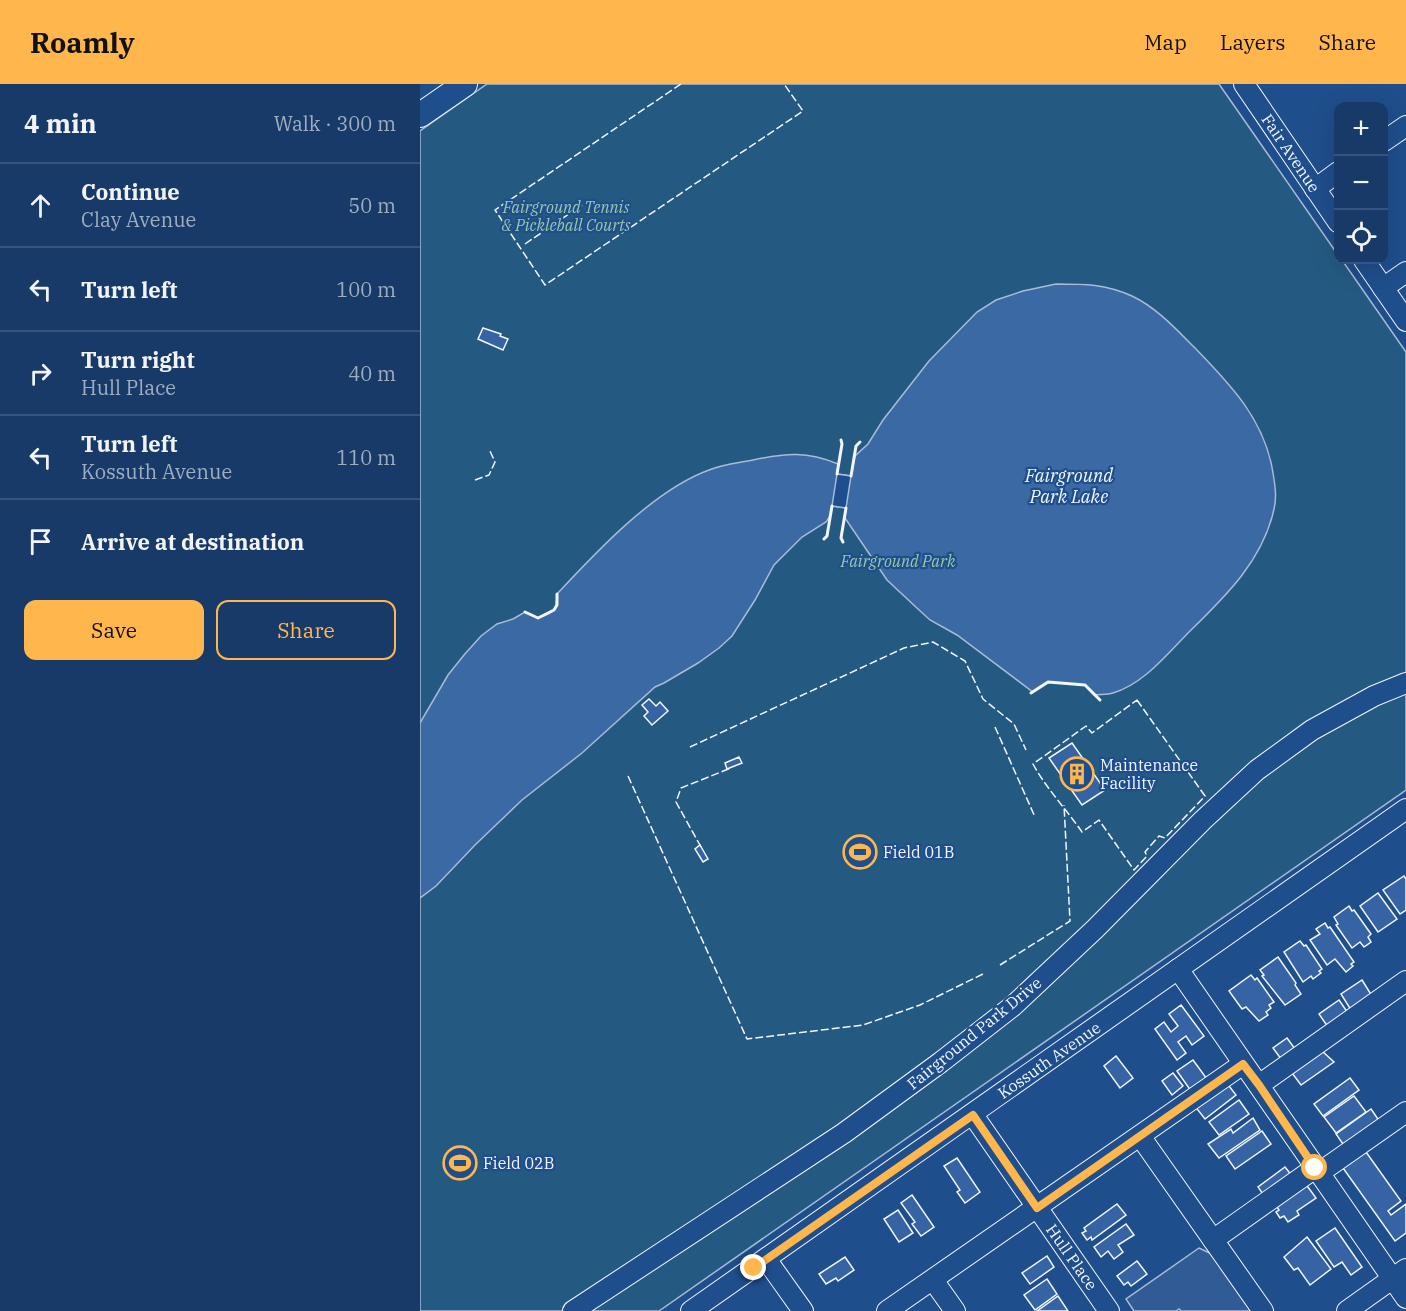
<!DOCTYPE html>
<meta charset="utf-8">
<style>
:root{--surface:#173a69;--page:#20416f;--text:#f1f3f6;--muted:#9eadc0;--line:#36547d;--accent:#ffb74d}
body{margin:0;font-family:"IBM Plex Serif",serif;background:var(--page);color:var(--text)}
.controls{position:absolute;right:18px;top:18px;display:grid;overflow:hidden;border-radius:12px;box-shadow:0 6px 24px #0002}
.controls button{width:54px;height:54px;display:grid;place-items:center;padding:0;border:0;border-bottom:2px solid var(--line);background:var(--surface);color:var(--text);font:30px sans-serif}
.stop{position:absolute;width:18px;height:18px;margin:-14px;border:4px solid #ffb74d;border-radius:50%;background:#fff}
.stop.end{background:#ffb74d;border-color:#fff;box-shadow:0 2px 6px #0008}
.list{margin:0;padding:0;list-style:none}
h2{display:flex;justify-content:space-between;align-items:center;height:78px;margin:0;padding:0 24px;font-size:26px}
h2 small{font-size:20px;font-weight:400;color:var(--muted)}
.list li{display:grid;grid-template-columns:39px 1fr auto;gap:18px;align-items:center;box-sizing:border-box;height:84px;padding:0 24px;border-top:2px solid var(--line)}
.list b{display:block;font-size:22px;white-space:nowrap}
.list p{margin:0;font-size:20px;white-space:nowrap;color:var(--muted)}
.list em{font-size:20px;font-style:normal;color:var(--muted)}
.actions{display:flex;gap:12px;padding:18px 24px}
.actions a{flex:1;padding:14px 0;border:2px solid var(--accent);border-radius:12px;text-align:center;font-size:21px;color:var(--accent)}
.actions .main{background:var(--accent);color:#111}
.icon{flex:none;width:33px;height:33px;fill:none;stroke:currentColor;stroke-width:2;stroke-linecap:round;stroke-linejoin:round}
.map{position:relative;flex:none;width:986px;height:1227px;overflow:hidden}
header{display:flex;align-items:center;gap:36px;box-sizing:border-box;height:84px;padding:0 30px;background:var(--accent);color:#111}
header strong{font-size:28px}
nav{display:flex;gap:33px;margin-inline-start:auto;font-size:21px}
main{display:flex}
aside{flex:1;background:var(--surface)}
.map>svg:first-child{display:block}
.green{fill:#245a82;stroke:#a8bbd7;stroke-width:1.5}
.parking{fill:#305b95;stroke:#a8bbd7;stroke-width:1.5}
.water{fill:#3b69a3;stroke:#a8bbd7;stroke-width:1.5}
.pier{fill:#1f4e8c;stroke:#a8bbd7;stroke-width:1.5}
.building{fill:#3563a3;stroke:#f2f6ff;stroke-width:1.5}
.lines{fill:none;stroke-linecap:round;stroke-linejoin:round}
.minor-casing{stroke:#f2f6ff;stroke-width:22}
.major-casing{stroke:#f2f6ff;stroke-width:26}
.minor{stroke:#1f4e8c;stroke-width:20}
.major{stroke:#1f4e8c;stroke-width:24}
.fence{stroke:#f2f6ff;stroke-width:1.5;stroke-dasharray:8 3;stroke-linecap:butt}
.wall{stroke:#f2f6ff;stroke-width:3}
.route{stroke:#ffb74d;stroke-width:8}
.labels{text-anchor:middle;stroke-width:4.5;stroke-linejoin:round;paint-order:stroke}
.street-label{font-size:16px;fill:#f2f6ff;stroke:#1f4e8c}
.park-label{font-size:16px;font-style:italic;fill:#97c8a6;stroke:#1f4e8c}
.poi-label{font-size:16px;fill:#f2f6ff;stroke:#1f4e8c;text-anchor:start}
.water-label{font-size:18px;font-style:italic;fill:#f2f6ff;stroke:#1f4e8c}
</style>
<header>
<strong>Roamly</strong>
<nav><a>Map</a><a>Layers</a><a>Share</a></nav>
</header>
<main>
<aside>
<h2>4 min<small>Walk · 300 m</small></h2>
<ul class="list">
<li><svg class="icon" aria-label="ahead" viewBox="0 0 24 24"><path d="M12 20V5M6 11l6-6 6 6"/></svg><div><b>Continue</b><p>Clay Avenue</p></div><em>50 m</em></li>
<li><svg class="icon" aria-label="left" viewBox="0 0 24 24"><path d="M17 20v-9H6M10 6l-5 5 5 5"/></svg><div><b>Turn left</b></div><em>100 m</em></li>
<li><svg class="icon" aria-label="right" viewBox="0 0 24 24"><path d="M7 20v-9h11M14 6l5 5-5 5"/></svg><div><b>Turn right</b><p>Hull Place</p></div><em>40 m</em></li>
<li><svg class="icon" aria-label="left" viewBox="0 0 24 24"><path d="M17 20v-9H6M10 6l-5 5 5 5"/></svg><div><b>Turn left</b><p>Kossuth Avenue</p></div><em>110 m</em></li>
<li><svg class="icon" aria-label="arrive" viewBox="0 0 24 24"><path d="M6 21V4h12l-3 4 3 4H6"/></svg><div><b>Arrive at destination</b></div></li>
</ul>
<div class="actions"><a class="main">Save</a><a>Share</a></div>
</aside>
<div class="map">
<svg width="986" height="1227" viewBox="0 0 986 1227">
<rect width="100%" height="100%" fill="#1f4e8c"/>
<polygon class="green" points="67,0 799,0 918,171 918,176 922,176 986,268 986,706 239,1227 0,1227 0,47"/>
<polygon class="parking" points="779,1164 798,1173 836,1227 761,1227 759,1225 756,1227 714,1227 706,1215"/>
<path class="water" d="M636 200C665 200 685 200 712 212 737 224 755 244 775 264 810 300 845 336 853 389 855 401 857 413 854 425 843 476 806 512 770 547 748 569 724 600 693 609 687 611 680 610 674 611L665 601 629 598 613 608 537 551 510 536 498 525 467 496 425 434 426 424 412 422 410 432 406 438 382 453 354 481 335 516 312 552 299 564 278 579 244 599 235 603 162 669 102 716 55 761 16 802 0 814V639L28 591 44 571 61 552 77 540 93 535 105 528 118 534C134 529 137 526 137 510 177 467 234 406 289 386 303 380 318 379 333 376 366 369 387 367 418 380L417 390 431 392 435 372 448 360 463 336 509 277 557 228 576 216 603 207Z"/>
<polygon class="pier" points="417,390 431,392 426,424 412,422"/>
<g class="building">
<polygon points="63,244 81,250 80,252 88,255 83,266 58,255"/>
<polygon points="229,615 236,622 240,618 248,627 232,641 224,632 228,628 222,621"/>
<polygon points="652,659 685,706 662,721 629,674"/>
<polygon points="319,673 322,679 307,685 305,679"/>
<polygon points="280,761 288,775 283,778 275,765"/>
<polygon points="984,792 986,795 986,826 980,830 963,806"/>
<polygon points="958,809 977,835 958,848 940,822"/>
<polygon points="929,822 932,827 934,826 951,850 948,853 951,858 944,863 940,858 932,864 916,841 918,840 914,833"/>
<polygon points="905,839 908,844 910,843 934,878 931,880 933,882 926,888 915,875 907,881 890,856 900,850 896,845"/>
<polygon points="880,857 884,862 886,861 902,885 899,887 901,889 893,895 891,892 883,898 864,868"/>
<polygon points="858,873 876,899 875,901 881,910 865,921 842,892 844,891 840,886"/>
<polygon points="831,891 835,896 837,894 854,918 849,921 851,924 846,928 848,931 839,937 826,923 822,925 809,907"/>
<polygon points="942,896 952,912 931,926 921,910"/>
<polygon points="919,916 928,929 908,943 899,930"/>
<polygon points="761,921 784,952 772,961 766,952 758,958 766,969 757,976 735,945 744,938 751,948 758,942 749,930"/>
<polygon points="867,954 878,969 864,979 853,964"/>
<polygon points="902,967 914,978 881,1001 872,989"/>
<polygon points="696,972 713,994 700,1004 684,982"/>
<polygon points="773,976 787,995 771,1007 757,987"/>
<polygon points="753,989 763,1002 752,1011 742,997"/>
<polygon points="930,994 939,1006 903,1032 894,1020"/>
<polygon points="806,998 816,1011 785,1035 774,1021"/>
<polygon points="934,1012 946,1028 916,1049 904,1033"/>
<polygon points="819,1016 829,1030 799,1051 789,1038"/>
<polygon points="951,1025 960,1038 925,1063 916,1050"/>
<polygon points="833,1034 840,1046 799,1074 788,1060 811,1045 813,1049"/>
<polygon points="842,1047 851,1060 815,1085 806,1072"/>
<polygon points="946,1068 981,1117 968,1127 971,1131 986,1120 986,1149 975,1157 923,1084"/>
<polygon points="537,1074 560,1108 545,1119 537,1108 540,1106 524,1082"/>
<polygon points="865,1083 873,1093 845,1113 838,1103"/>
<polygon points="885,1099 896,1114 877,1127 879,1131 868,1138 864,1132 860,1134 856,1128 859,1126 855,1120"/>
<polygon points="492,1111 514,1143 501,1152 492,1140 495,1138 481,1119"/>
<polygon points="697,1120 706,1131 672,1156 671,1153 667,1156 662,1149 666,1147 664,1144"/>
<polygon points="478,1126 493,1149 479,1158 464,1135"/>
<polygon points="706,1140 714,1151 698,1161 703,1168 694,1175 688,1167 681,1173 674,1163"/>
<polygon points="915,1144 942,1183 931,1191 922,1178 914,1183 896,1157"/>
<polygon points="887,1153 911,1185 890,1201 878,1184 874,1186 864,1173"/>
<polygon points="627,1172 634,1183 610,1200 602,1189"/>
<polygon points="425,1173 434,1186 418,1197 416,1194 406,1200 399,1190"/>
<polygon points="717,1177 727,1190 711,1202 708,1198 704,1201 697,1192"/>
<polygon points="627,1195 637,1210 615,1226 604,1211"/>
<polygon points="638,1212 648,1227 617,1227"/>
</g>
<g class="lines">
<g class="minor-casing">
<g id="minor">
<polyline points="824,0 918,138"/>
<polyline points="964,57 986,42"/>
<polyline points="895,105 918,88"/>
<polyline points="944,176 986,237"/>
<polyline points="963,204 986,188"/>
<polyline points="758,885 986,1214"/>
<polyline points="839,1001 986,897"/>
<polyline points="553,1031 689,1227"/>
<polyline points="720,1052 843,1227"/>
<polyline points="899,1089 986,1028"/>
<polyline points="793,1156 895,1084"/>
<polyline points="346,1175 383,1227"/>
<polyline points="513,1196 535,1227"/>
<polyline points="153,1227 424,1049 521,978 593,922 675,845 783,736 837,686 892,646 954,612 986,599"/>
<polyline points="271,1227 986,725"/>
<polyline points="467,1227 823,980"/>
<polyline points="927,1227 986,1185"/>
</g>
</g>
<g class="major-casing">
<polyline id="major" points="0,31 45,0"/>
</g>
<use href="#minor" class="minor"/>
<use href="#major" class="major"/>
<g class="fence">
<polyline points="261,0 75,126 125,201 383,27 364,0"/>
<polyline points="105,160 162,121"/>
<polyline points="55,396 69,391 75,378 69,365"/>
<path d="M717 616 785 712 745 754 739 752 725 768 727 772 714 786 679 736 662 748C646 725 626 704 613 680L666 642 672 649Z"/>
<polyline points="575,643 615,733"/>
<polyline points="270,663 484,564 513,558 545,577 563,615 594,640 606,666"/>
<polyline points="208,692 327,955 443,941 500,921 565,889"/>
<polyline points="281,763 256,718 261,704 311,684"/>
<polyline points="580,881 650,837 644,721"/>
</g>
<g class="wall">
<polyline points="417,390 422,360 421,356"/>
<polyline points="431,392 436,362 440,358"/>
<polyline points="404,455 407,452 412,422"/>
<polyline points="423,458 421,454 426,424"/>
<polyline points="105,528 118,534 134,526 137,521 137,510"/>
<polyline points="611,609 628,598 665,601 680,616"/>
</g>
</g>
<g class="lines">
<polyline class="route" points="334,1184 553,1031 617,1124 823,980 839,1001 895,1084"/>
</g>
<defs>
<g id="building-ring" transform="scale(1.725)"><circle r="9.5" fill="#1f4e8c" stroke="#ffb74d" stroke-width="1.5"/><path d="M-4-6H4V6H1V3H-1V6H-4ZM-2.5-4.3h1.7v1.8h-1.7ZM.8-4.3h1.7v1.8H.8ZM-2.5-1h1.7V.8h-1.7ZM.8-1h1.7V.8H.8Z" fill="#ffb74d"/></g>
<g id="stadium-ring" transform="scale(1.725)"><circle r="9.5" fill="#1f4e8c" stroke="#ffb74d" stroke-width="1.5"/><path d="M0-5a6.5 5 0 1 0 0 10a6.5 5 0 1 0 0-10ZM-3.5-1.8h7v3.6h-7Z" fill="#ffb74d"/></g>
</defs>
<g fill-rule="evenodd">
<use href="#building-ring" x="657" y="690"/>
<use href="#stadium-ring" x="440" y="768"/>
<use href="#stadium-ring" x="40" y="1079"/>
</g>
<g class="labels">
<g class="street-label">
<text transform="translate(871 69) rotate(56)" y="6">Fair Avenue</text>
<text transform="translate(554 949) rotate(-39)" y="6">Fairground Park Drive</text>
<text transform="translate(629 976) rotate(-35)" y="6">Kossuth Avenue</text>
<text transform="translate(652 1173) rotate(55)" y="6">Hull Place</text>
</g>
<g class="park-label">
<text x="146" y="129">Fairground Tennis<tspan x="146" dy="18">&amp; Pickleball Courts</tspan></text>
<text x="478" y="483">Fairground Park</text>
</g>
<g class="poi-label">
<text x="680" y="687">Maintenance<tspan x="680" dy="18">Facility</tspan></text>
<text x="463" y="774">Field 01B</text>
<text x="63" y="1085">Field 02B</text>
</g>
<g class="water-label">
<text x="649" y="398">Fairground<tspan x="649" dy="21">Park Lake</tspan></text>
</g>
</g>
</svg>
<div class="controls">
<button>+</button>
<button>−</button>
<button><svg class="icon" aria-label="locate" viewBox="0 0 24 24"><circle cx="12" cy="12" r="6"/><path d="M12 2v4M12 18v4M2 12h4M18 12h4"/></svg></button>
</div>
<div class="stop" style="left:895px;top:1084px"></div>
<div class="stop end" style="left:334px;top:1184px"></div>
</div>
</main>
